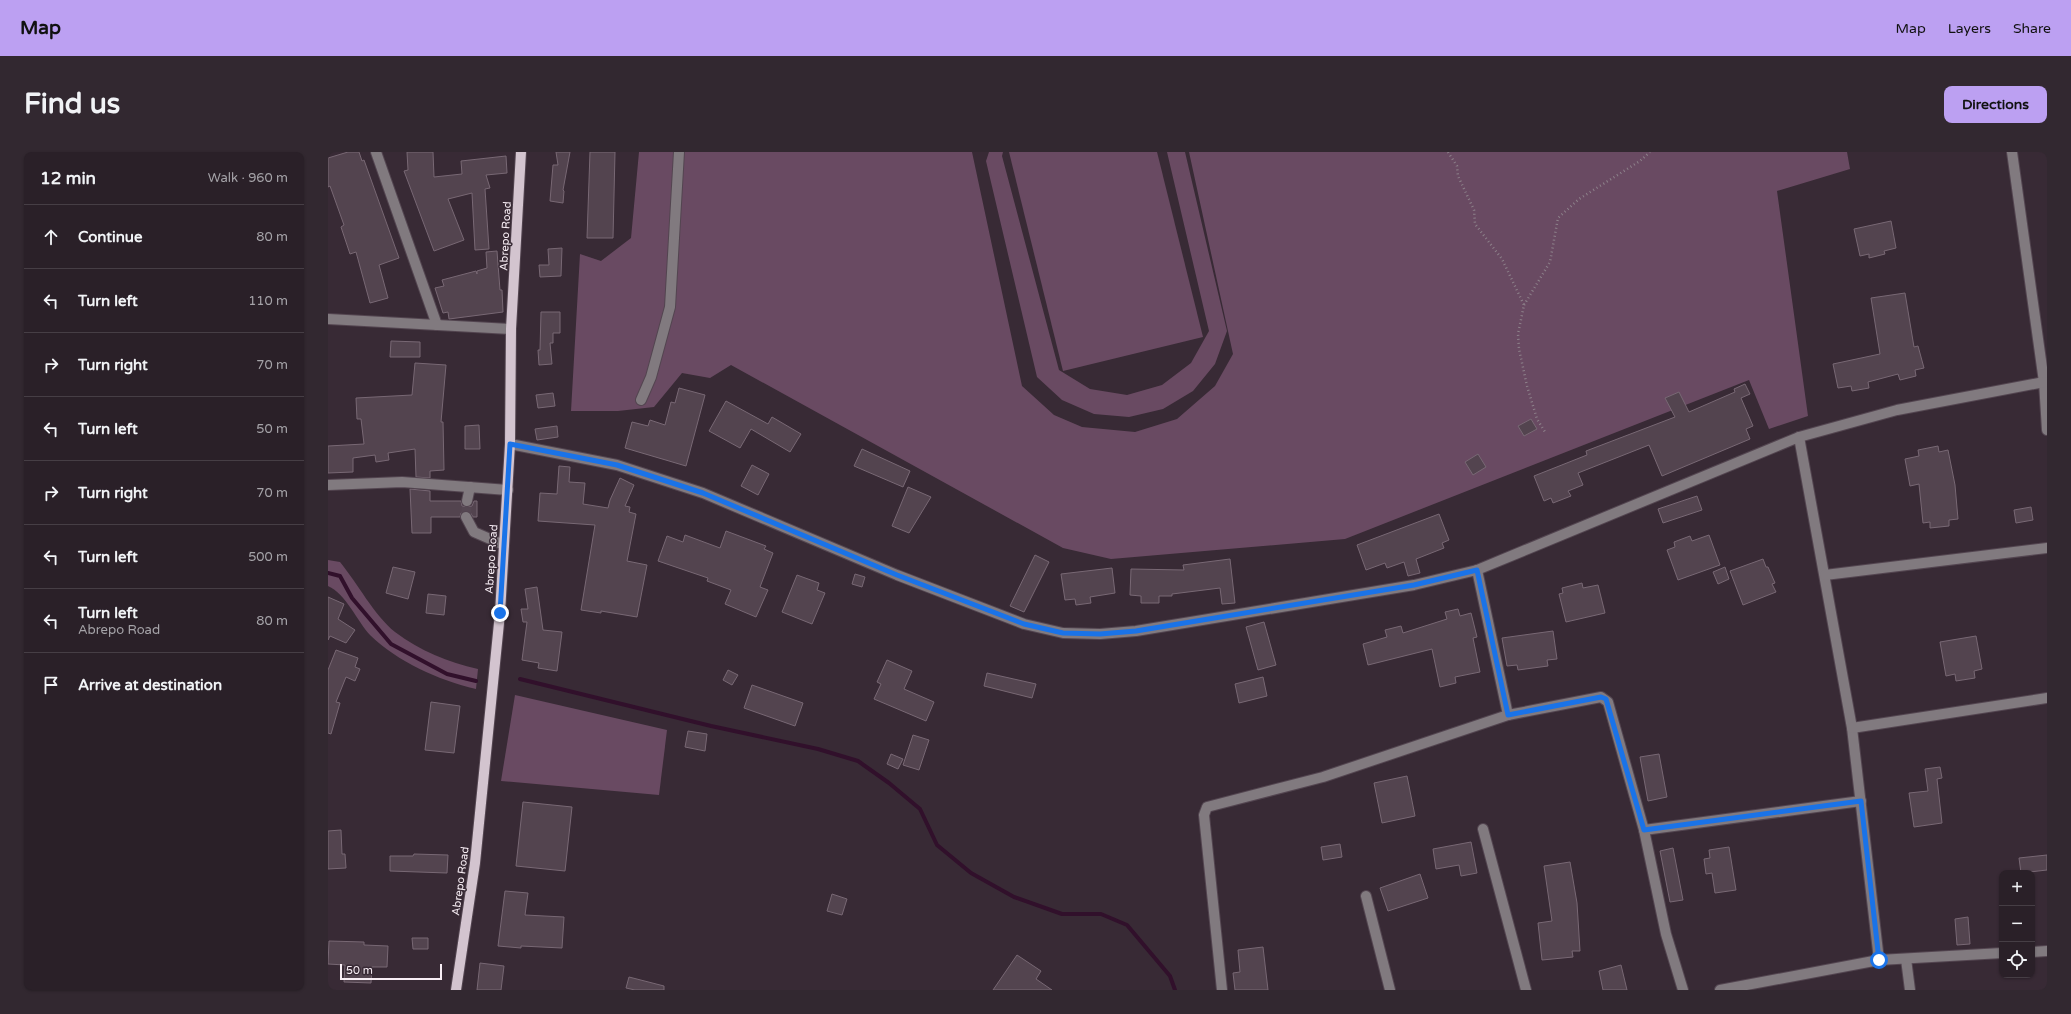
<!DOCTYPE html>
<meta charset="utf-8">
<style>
:root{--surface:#2a2028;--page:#322830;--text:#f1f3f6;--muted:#a5a3a8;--line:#463e45;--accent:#bca0f2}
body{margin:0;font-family:"Varela Round",sans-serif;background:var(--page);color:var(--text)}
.controls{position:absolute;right:12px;bottom:12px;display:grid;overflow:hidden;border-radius:8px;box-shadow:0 1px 3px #0004}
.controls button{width:36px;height:36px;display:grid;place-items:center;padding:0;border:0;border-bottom:1px solid var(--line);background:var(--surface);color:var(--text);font:20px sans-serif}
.scale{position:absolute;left:12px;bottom:10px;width:102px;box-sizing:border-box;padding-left:4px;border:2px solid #f8eef5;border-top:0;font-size:11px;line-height:14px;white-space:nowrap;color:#f8eef5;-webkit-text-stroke:3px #382a35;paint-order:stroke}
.stop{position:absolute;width:12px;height:12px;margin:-9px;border:3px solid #1a73e8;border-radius:50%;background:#fff}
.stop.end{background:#1a73e8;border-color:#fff;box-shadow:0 1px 4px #0008}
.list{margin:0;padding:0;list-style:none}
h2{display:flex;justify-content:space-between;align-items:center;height:52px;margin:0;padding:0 16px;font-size:17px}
h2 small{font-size:13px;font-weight:400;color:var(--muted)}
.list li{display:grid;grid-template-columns:26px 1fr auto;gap:12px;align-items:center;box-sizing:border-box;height:64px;padding:0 16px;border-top:1px solid var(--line)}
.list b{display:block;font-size:15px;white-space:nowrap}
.list p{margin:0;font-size:13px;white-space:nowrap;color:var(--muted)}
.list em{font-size:13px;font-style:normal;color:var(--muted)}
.icon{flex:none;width:22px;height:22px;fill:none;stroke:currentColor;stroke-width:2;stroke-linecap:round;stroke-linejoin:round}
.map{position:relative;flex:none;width:1719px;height:838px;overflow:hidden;border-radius:8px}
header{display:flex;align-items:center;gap:24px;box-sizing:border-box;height:56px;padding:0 20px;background:var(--accent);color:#111}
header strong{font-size:19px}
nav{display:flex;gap:22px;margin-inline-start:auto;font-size:14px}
.intro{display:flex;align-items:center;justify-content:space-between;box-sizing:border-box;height:96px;padding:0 24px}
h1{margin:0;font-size:28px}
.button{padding:10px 18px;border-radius:8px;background:var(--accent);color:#111;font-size:14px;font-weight:700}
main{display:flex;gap:24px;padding:0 24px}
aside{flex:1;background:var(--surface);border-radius:8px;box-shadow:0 1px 3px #0004}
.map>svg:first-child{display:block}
.green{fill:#694a62}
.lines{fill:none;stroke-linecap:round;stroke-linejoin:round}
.stream{stroke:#31102b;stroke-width:4}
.building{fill:#53444f;stroke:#786874}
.minor-tunnel{stroke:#554752;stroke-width:10;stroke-dasharray:10 5;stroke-linecap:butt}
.minor-casing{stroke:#534550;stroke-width:12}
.major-casing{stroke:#534550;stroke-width:12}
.path{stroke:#8d818a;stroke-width:2.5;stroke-dasharray:1 3;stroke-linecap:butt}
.minor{stroke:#817a7f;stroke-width:10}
.major{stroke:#d3c4cf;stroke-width:10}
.route{stroke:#1a73e8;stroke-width:5}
.labels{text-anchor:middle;stroke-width:3;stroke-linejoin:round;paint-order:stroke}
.street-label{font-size:11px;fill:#f8eef5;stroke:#382a35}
</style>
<header>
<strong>Map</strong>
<nav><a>Map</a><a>Layers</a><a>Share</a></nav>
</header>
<div class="intro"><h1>Find us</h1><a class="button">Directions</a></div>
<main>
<aside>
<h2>12 min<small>Walk · 960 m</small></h2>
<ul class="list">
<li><svg class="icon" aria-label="ahead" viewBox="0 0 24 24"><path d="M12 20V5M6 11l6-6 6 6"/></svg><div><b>Continue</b></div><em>80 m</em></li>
<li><svg class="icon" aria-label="left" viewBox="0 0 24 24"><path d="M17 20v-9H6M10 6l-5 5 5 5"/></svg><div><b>Turn left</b></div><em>110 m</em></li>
<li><svg class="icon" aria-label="right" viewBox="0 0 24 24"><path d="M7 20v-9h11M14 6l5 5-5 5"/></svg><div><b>Turn right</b></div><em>70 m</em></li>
<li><svg class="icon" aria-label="left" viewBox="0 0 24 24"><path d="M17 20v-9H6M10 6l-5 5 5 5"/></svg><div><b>Turn left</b></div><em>50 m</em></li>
<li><svg class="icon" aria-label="right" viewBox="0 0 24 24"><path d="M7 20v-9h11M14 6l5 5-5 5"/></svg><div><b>Turn right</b></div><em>70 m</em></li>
<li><svg class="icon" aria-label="left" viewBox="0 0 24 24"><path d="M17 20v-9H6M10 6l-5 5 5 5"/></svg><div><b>Turn left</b></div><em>500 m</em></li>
<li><svg class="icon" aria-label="left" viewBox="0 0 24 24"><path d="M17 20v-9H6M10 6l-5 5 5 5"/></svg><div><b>Turn left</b><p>Abrepo Road</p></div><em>80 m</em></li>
<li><svg class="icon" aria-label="arrive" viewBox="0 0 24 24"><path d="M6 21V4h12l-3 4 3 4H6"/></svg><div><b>Arrive at destination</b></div></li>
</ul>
</aside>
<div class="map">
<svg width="1719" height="838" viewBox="0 0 1719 838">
<rect width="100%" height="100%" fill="#382a35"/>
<g class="green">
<polygon points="311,0 644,0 694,234 726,263 754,275 807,280 849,267 887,234 905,202 861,0 1519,0 1522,17 1449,39 1480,264 1441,277 1421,228 1017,387 783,407 735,396 403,213 382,226 354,221 326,255 290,259 243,259 252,102 273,109 303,86"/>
<polygon points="661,0 675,0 674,4 731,218 762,237 799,243 834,233 863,211 881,179 839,0 857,0 899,179 887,212 865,239 835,257 801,265 766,262 734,248 709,225 658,9"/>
<polygon points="681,0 829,0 875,185 735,219"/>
<path d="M0 408 12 410C30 432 46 463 67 480 92 499 120 510 150 517L148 537C110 528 70 510 42 483 29 469 18 442 0 434Z"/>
<polygon points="187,543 339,578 331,643 173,629"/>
</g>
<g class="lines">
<g class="stream">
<polyline points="0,421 12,424 24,446 63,492 119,522 148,529"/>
<polyline points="192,527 383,574 490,597 530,609 561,631 592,657 609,693 643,721 686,745 734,762 773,762 799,773 842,824 847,838"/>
</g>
</g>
<g class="building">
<polygon points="20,0 31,0 34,9 36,8 71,106 51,113 60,146 42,151 28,100 22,102 13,75 16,73 2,34 0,35 0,6"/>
<polygon points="79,0 105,0 106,25 134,22 133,9 178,4 179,21 158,23 162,36 157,37 161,97 147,98 144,41 120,47 136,88 106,99 76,19 80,18"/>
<polygon points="228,0 242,0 235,38 236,39 235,51 222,49 225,13 230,13"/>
<polygon points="262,0 287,0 285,86 259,86"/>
<polygon points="1563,69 1568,96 1556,99 1557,102 1541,106 1541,102 1532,104 1526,77"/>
<polygon points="234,96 233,124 212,125 211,113 221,113 220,97"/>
<polygon points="169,99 172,138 174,138 175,160 121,167 120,160 115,161 107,136 116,134 114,128 148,119 149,122 149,119 159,116 158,100"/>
<polygon points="1577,141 1586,195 1590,194 1596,216 1587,218 1588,224 1572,228 1570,222 1540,230 1541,236 1524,239 1523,234 1510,236 1505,212 1552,202 1543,146"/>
<polygon points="213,160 232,160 232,181 225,181 225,191 222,191 224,212 211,213 210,198 212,198"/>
<polygon points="63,189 92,190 92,205 62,205"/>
<polygon points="87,211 118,213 113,270 115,270 116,318 102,319 102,326 88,325 87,297 60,301 61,308 48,310 47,303 25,306 25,320 0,321 0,294 36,292 33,267 29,267 28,246 84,243"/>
<polygon points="1417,232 1422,242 1413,246 1425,274 1418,277 1422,287 1334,324 1321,293 1250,321 1255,333 1240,339 1243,344 1225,351 1223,346 1216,349 1206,324 1259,303 1258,299 1347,265 1337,246 1351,240 1361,260 1407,240 1406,237"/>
<polygon points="351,236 377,243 358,314 297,296 304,270 320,274 322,268 337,273 343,250 347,251"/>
<polygon points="225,241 227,254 210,256 208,243"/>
<polygon points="398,249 440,272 444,265 473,282 462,300 423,277 412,296 381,279"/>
<polygon points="1203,267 1209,277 1196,284 1190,274"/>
<polygon points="151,273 152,297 137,297 137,274"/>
<polygon points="229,274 230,285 209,288 207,277"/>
<polygon points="1610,294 1611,300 1620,298 1627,333 1630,367 1621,368 1621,374 1602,376 1602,370 1595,371 1591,332 1582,334 1577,307 1591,304 1590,298"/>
<polygon points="534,297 582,319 575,335 526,314"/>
<polygon points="1150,302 1158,315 1145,323 1137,310"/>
<polygon points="424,313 441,322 430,343 413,334"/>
<polygon points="231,314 242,315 241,330 257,331 255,352 280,356 282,348 292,326 306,333 297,354 302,355 301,360 308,362 299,409 319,413 309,465 273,459 273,461 253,458 267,373 210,369 212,341 229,342"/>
<polygon points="580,335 603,345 581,381 564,374"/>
<polygon points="82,337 102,339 102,349 133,349 134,354 138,355 144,354 146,349 149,349 149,365 145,365 142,360 138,359 133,361 132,365 103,365 103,381 84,381"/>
<polygon points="1369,344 1374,358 1335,371 1330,357"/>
<polygon points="1703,355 1705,368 1688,371 1686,358"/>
<polygon points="1111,362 1121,388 1114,391 1116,396 1088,407 1092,421 1080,424 1076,410 1059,416 1057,411 1038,418 1029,393"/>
<polygon points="398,379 438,394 436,397 445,401 432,435 440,438 428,465 397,452 403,438 379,429 380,426 330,409 339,384 355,390 357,383 392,396"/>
<polygon points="1381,383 1392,413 1350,428 1339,398 1347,395 1346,390 1362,384 1364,389"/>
<polygon points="707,403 721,410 696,460 682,454"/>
<polygon points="902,407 907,451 894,452 892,436 844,442 844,444 831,444 831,451 813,451 813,444 802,443 803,417 856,418 855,413"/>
<polygon points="1435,407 1438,415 1440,415 1447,431 1444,432 1448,440 1415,453 1402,419"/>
<polygon points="65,415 87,420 80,447 58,441"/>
<polygon points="1397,415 1401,427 1390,432 1385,420"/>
<polygon points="784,416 787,441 762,445 763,451 748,453 747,447 737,448 733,422"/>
<polygon points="527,422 537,425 534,435 524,432"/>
<polygon points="469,423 491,431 489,438 497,441 484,472 454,460"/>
<polygon points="1254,431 1255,436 1270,433 1277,461 1238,470 1231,442 1235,441 1234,436"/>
<polygon points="209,435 215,478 234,480 229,519 210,516 211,511 194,508 199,470 195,470 193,457 200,457 197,437"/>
<polygon points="100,442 118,444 116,463 98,461"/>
<polygon points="0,445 16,452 10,467 27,478 18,491 2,484 0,488"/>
<polygon points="1130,457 1132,464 1143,461 1149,485 1145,486 1152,520 1127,525 1128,531 1112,535 1104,497 1040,513 1035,492 1059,485 1057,478 1073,474 1075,481 1119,467 1117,460"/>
<polygon points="936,470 948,513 930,518 918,475"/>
<polygon points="1225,479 1229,507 1219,508 1220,514 1190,518 1189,513 1179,514 1174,486"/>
<polygon points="1648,484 1654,517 1646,519 1647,526 1628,529 1627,522 1618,524 1612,490"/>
<polygon points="8,498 30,506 27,515 32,517 27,529 18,525 8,550 12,551 3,582 0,581 0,518"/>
<polygon points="559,508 584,519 576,537 606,550 598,569 546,547 553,532 549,530"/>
<polygon points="400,518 410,523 404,533 395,528"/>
<polygon points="659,521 708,532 704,546 656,534"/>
<polygon points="935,525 939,544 911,551 907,532"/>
<polygon points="424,533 475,551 467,574 416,556"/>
<polygon points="103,550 132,554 126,601 97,598"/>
<polygon points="360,579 379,582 377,599 357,595"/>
<polygon points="585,583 601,588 591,618 575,613"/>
<polygon points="563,602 575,607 570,617 559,612"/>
<polygon points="1331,602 1339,645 1320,649 1312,605"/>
<polygon points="1612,615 1614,626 1609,627 1614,671 1586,675 1581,641 1600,639 1597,617"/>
<polygon points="1079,624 1087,664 1054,671 1046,631"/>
<polygon points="195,650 244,655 237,719 188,714"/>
<polygon points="13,678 14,702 17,702 18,716 0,717 0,679"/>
<polygon points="1143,690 1149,721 1133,724 1131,713 1108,717 1105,697"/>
<polygon points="1012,692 1014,705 995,708 993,695"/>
<polygon points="1401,695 1408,738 1387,741 1384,721 1378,722 1376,707 1382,706 1381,698"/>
<polygon points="1345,696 1355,748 1342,750 1332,699"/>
<polygon points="86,702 120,703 119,721 62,719 62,704 85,704"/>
<polygon points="1719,703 1719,718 1693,721 1691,706"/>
<polygon points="1242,710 1249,751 1252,799 1244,799 1245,805 1214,808 1210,771 1224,769 1216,714"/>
<polygon points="1092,722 1100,746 1060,759 1052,736"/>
<polygon points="177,739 200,741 197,763 236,765 234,796 193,794 193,796 170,794"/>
<polygon points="504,742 519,747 514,763 499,759"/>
<polygon points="1640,765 1642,792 1629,793 1627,767"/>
<polygon points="84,786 100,786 100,797 85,797"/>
<polygon points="1,789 36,790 36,793 60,794 59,815 44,815 43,831 16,830 17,813 0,812"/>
<polygon points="935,795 940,838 907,838 905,821 912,820 910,798"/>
<polygon points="689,803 713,819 708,827 724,838 665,838"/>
<polygon points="152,811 176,814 173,838 149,838"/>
<polygon points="1293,813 1299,838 1275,838 1271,819"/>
<polygon points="301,825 336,834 336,838 307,838 298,836"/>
</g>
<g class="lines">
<polyline class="minor-tunnel" points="138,365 139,349"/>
<g class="minor-casing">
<g id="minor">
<polyline points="48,0 109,173"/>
<polyline points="1684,0 1716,230 1719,278"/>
<polyline points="0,167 183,177"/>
<polyline points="313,248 323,225 342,155 351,0"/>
<polyline points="1471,285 1524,576 1551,808"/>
<polyline points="182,292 289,313 375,341 569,423 696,472 735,481 772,482 808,479 1086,433 1149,418 1471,285 1569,258 1716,230"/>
<polyline points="0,333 74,330 180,338"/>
<polyline points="139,349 142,335"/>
<polyline points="138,365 146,380 176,393"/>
<polyline points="1149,418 1180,563"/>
<polyline points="1497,423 1719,396"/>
<polyline points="1524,576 1719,546"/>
<polyline points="1155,677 1198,838"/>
<polyline points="1316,678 1533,649"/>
<polyline points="1038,744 1062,838"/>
<polyline points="1704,800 1719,799"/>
<polyline points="1578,807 1582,838"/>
<polyline points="894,838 876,663 879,655 995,625 1180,563 1273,545 1280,550 1316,678 1338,782 1355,838"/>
<polyline points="1392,838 1551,808 1674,801"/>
</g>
</g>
<g class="major-casing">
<polyline id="major" points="128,838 147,711 172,461 182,292 183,177 193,0"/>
</g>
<g class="path">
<polyline points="1120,0 1129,14 1130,24 1146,58 1147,72 1174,107 1196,153 1190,182 1191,197 1199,234 1209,267 1217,280"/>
<polyline points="1196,153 1222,110 1230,66 1251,47 1312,9 1322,0"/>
</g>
<use href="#minor" class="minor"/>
<use href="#major" class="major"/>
</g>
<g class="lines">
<polyline class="route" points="172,461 182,292 289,313 375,341 569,423 696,472 735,481 772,482 808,479 1086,433 1149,418 1180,563 1273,545 1278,547 1316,678 1533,649 1551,808"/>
</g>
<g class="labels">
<g class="street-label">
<text transform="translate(177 84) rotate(-87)" y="4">Abrepo Road</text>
<text transform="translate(163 407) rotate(-86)" y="4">Abrepo Road</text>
<text transform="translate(132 729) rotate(-82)" y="4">Abrepo Road</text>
</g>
</g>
</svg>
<div class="controls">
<button>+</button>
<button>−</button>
<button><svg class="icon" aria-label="locate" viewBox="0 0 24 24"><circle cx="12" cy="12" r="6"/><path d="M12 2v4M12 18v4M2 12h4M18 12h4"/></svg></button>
</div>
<div class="scale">50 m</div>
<div class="stop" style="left:1551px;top:808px"></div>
<div class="stop end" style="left:172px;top:461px"></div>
</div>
</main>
